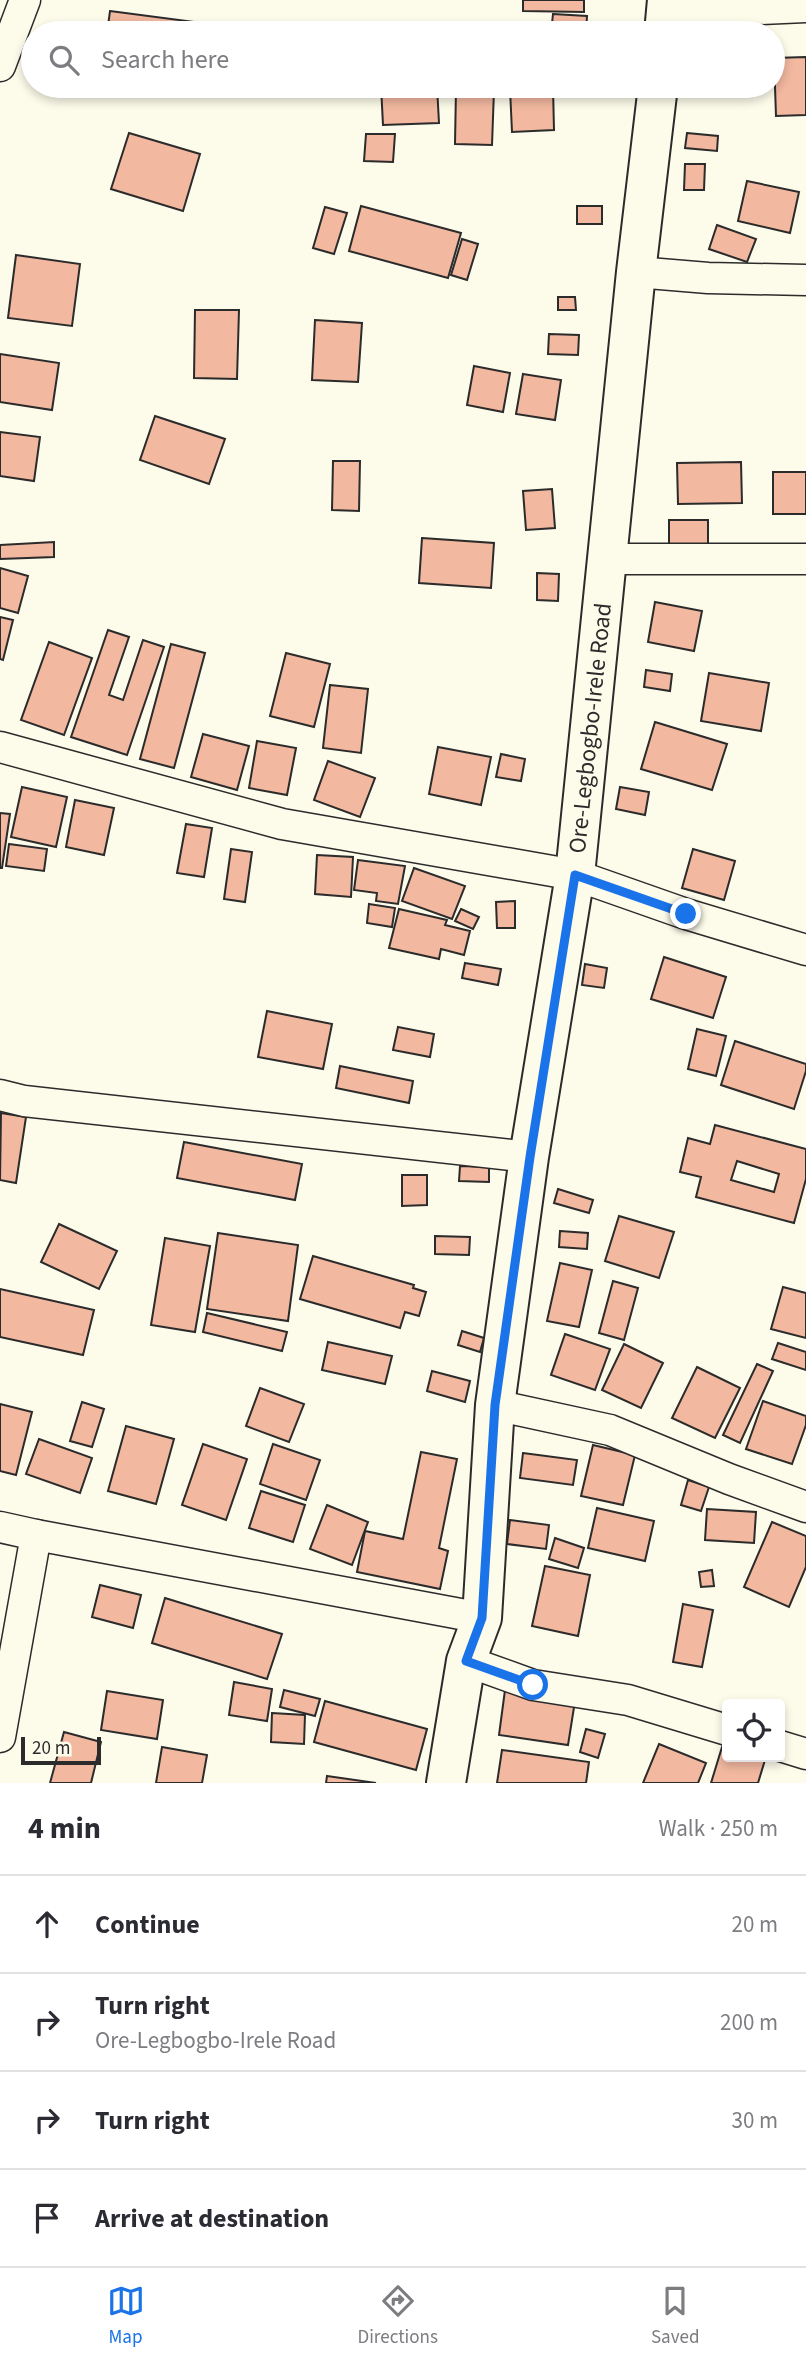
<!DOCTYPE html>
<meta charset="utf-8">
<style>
:root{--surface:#fff;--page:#f2f2f3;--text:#2b2b33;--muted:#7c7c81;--line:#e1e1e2;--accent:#1a73e8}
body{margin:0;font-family:"Source Sans 3",sans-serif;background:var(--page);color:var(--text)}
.controls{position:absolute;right:21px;bottom:21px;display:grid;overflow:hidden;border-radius:7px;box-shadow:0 4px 10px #0003}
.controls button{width:63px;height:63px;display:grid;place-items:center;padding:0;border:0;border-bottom:2px solid var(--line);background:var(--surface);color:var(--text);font:35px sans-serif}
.scale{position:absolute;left:21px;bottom:18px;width:80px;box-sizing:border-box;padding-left:7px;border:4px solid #2b2b2b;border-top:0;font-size:19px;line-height:24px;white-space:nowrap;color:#2b2b2b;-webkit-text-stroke:5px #fdfbea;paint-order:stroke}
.stop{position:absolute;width:21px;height:21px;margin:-16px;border:5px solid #1a73e8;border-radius:50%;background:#fff}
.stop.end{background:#1a73e8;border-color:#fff;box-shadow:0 2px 7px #0008}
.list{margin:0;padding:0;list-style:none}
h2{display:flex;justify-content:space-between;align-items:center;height:91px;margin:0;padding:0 28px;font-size:30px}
h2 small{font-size:23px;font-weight:400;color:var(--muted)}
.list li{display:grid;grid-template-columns:46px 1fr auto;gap:21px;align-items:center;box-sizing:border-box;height:98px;padding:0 28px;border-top:2px solid var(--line)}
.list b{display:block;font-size:26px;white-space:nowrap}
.list p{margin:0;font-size:23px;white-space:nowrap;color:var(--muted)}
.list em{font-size:23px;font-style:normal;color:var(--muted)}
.icon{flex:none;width:38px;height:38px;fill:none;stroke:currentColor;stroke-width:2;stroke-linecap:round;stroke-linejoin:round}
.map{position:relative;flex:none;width:806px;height:1783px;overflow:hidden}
.search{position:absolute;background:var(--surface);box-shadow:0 4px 10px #0003;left:21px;right:21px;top:21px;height:77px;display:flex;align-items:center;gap:18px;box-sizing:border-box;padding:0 24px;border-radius:38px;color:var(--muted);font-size:26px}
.sheet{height:483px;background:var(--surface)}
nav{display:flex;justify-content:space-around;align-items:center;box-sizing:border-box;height:98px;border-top:2px solid var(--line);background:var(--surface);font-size:19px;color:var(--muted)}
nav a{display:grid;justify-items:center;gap:4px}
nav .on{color:var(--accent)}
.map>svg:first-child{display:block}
.building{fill:#f2b8a0;stroke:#2b2b2b;stroke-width:2;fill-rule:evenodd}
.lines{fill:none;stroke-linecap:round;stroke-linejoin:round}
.minor-casing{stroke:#2b2b2b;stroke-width:33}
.major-casing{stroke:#2b2b2b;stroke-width:42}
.minor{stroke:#fdfbea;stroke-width:30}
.major{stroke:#fdfbea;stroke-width:38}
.route{stroke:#1a73e8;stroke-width:9}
.labels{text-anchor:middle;stroke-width:5;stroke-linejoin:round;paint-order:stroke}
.street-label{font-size:24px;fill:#2b2b2b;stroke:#fdfbea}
</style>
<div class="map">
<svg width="806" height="1783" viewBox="0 0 806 1783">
<rect width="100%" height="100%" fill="#fdfbea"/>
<g class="building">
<polygon points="523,0 584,0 584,12 523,11"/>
<polygon points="110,11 233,27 232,33 107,33"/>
<polygon points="553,14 587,16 586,33 551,33"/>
<polygon points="241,23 329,33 240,33"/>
<polygon points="806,57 806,115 776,116 774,58"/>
<polygon points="381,86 437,86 439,123 383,125"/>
<polygon points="711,86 730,86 727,96 710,91"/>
<polygon points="553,87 554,130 512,132 510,89"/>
<polygon points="456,89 494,90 492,145 455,144"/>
<polygon points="129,133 200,154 183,211 111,189"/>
<polygon points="687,133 718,136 717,151 685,148"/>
<polygon points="366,134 395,134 393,162 364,161"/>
<polygon points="685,164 705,164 704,190 684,190"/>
<polygon points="747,181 799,192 790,233 738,221"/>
<polygon points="361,206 461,233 448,278 349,251"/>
<rect x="577" y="206" width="25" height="18"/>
<polygon points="325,207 347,213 334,254 313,248"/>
<polygon points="717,225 756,239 747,262 709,249"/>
<polygon points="462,239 478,244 467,280 451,275"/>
<polygon points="16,255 80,264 72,326 8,318"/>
<polygon points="558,297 575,297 576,310 558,310"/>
<polygon points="195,310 239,310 237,379 194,378"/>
<polygon points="315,320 362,323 358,382 312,380"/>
<polygon points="549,334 579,335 578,355 548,354"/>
<polygon points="0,354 59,363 52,410 0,402"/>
<polygon points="474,366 510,373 503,412 467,405"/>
<polygon points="523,374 561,380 555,420 516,414"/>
<polygon points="155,416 225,439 209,484 140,460"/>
<polygon points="0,432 40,437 34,481 0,476"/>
<polygon points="333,461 360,461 359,511 332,510"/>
<polygon points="741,462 742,503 678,504 677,463"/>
<rect x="773" y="472" width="33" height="42"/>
<polygon points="552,489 555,528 526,530 523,491"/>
<rect x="669" y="520" width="39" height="25"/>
<polygon points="422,538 494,543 491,588 419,583"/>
<polygon points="54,542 54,557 0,559 0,545"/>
<polygon points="0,568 28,576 18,613 0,608"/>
<polygon points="537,573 559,574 558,601 537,600"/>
<polygon points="655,602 702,611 694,651 648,642"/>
<polygon points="0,617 13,620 3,660 0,659"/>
<polygon points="108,630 129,637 109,695 123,700 143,640 164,647 127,755 71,737"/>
<polygon points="49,642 92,658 64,735 21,720"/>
<polygon points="171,644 205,653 174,768 140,759"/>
<polygon points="286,653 330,664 314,727 270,716"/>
<polygon points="646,670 672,674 670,691 644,687"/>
<polygon points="709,673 769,683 761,731 701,721"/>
<polygon points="330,685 368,689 361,753 323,748"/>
<polygon points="655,722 727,744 712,790 641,769"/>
<polygon points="203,734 249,746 237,790 191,777"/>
<polygon points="257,741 296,748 287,795 249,788"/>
<polygon points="438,747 491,757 481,805 429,794"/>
<polygon points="501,754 525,759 521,781 496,777"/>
<polygon points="328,761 375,778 360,817 314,800"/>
<polygon points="22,787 67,797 56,847 11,837"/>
<polygon points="620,787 649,792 645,815 616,809"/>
<polygon points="75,800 114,808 104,855 66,847"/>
<polygon points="0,813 10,814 2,868 0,868"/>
<polygon points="186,824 212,828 204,877 177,873"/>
<polygon points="9,844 47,849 44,871 6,866"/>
<polygon points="231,849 252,852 245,902 224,899"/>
<polygon points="693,849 735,861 724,900 682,888"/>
<polygon points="317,855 353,857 351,897 315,894"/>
<polygon points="358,860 405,866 398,904 376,901 377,893 354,890"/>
<polygon points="414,868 465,886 452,919 402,901"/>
<polygon points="515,901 515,928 497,928 496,902"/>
<polygon points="369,904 395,908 392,927 367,923"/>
<polygon points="399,909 447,920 445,925 470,931 464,955 441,949 439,959 389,948"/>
<polygon points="461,909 479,917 473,929 455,921"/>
<polygon points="664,957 726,977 713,1018 651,999"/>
<polygon points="465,963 501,969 498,985 462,978"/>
<polygon points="585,964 607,968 604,988 582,985"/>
<polygon points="267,1011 332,1024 323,1069 258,1057"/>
<polygon points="398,1027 434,1034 430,1057 393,1050"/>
<polygon points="697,1029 726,1036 716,1076 688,1069"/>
<polygon points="735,1041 806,1064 806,1071 794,1109 721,1085"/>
<polygon points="340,1066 413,1081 409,1103 336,1088"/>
<polygon points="1,1113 26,1117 16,1183 0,1180"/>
<path d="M715 1125 806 1149V1179L794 1223 696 1197 701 1177 680 1172 688 1138 710 1144ZM737 1161 779 1174 774 1192 731 1180Z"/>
<polygon points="184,1142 302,1164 295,1200 177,1178"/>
<polygon points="460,1166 489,1167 489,1182 459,1181"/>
<polygon points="402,1175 427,1175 427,1205 402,1206"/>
<polygon points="558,1189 593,1200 589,1213 554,1203"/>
<polygon points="619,1216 674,1232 659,1278 605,1261"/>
<polygon points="59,1224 117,1251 99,1289 41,1262"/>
<polygon points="560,1231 588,1233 587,1249 559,1247"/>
<polygon points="218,1233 298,1245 288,1321 207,1309"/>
<polygon points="435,1236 470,1237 469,1255 435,1254"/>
<polygon points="165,1238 210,1246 195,1332 151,1325"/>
<polygon points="313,1256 414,1285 413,1288 426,1292 419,1316 405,1312 400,1328 300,1299"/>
<polygon points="560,1263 592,1270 579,1327 547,1321"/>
<polygon points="613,1281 638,1288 624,1340 599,1333"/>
<polygon points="783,1287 806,1293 806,1338 771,1329"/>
<polygon points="0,1289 94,1310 83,1355 0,1337"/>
<polygon points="207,1313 287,1332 282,1351 203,1332"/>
<polygon points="462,1331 484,1338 480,1352 458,1345"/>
<polygon points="565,1334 610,1349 595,1390 551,1375"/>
<polygon points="328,1342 392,1356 385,1384 322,1370"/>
<polygon points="778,1343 806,1352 806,1370 772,1359"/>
<polygon points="624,1344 663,1363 641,1408 602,1390"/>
<polygon points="757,1364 773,1371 740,1443 723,1435"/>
<polygon points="697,1367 740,1388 715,1438 672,1418"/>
<polygon points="432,1371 470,1381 465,1402 427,1391"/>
<polygon points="260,1388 304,1404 289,1442 246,1426"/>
<polygon points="763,1401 806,1416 806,1425 792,1464 746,1449"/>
<polygon points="82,1402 104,1409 92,1447 70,1441"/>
<polygon points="0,1404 32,1412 16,1475 0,1471"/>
<polygon points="126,1426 174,1439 156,1504 108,1491"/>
<polygon points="39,1439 92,1458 80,1493 26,1474"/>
<polygon points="203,1444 247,1459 226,1520 182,1505"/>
<polygon points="273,1444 320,1460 306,1500 260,1484"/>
<polygon points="593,1445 635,1455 623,1505 581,1496"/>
<polygon points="421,1452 457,1459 439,1548 448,1551 440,1589 357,1572 365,1531 403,1539"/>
<polygon points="523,1453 577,1460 573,1485 520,1478"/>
<polygon points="688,1480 709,1487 701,1511 681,1505"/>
<polygon points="261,1491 305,1505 293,1542 249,1528"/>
<polygon points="327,1505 368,1522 352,1565 310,1549"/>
<polygon points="597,1508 654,1521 645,1561 588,1548"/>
<polygon points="707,1509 756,1512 754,1543 705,1540"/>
<polygon points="510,1520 549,1525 546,1549 507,1544"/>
<polygon points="772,1522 806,1536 806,1567 789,1607 744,1587"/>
<polygon points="555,1538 584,1548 578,1568 549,1559"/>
<polygon points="545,1566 590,1575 578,1636 532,1626"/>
<polygon points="712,1570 714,1586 701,1587 699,1572"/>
<polygon points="100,1585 141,1595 133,1628 92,1617"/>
<polygon points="165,1598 282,1634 267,1679 152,1643"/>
<polygon points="683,1604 713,1610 702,1667 673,1662"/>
<polygon points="234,1682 272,1689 267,1721 229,1715"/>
<polygon points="284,1690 320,1699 315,1716 280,1707"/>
<polygon points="505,1690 575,1701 568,1745 499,1735"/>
<polygon points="107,1691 163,1700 157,1739 101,1730"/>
<polygon points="325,1701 427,1729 416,1770 314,1742"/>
<polygon points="272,1713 305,1715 304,1744 271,1742"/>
<polygon points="586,1729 605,1734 598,1758 580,1752"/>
<polygon points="64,1732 101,1742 91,1783 50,1783"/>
<polygon points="659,1744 706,1763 698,1783 643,1783"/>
<polygon points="162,1747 207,1755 202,1783 156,1783"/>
<polygon points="722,1747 727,1749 727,1757 753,1757 765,1760 758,1783 711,1783"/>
<polygon points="502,1750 589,1762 586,1783 497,1783"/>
<polygon points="327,1776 376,1783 326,1783"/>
</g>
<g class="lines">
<g class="minor-casing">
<g id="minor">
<polyline points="666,13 806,7"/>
<polyline points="0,66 25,0"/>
<polyline points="636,272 708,278 806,280"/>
<polyline points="607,559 806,559"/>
<polyline points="0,747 282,824 575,875 686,914 806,950"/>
<polyline points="0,1095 24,1101 529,1157"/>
<polyline points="495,1405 610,1430 729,1479 806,1507"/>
<polyline points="0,1527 36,1535 482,1618"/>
<polyline points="466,1661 533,1685 628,1700 727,1730"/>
<polyline points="0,1737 36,1535"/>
<polyline points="780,1746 806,1754"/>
</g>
</g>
<g class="major-casing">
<g id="major">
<polyline points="664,33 667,0"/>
<polyline points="446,1783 466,1661 482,1618 495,1405 529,1157 575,875 636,272 658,86"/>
</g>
</g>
<use href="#minor" class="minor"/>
<use href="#major" class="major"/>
</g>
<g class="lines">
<polyline class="route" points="533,1685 466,1661 482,1618 495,1405 530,1157 575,875 686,914"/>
</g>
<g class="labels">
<g class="street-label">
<text transform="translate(590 728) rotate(-84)" y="8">Ore-Legbogbo-Irele Road</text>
</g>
</g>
</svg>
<div class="controls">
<button><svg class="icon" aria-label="locate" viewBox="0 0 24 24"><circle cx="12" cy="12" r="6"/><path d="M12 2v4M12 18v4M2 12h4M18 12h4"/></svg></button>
</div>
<div class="scale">20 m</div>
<div class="stop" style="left:533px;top:1685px"></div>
<div class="stop end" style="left:686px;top:914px"></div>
<div class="search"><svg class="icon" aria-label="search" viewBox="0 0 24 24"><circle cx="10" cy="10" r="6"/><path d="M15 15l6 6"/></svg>Search here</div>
</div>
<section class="sheet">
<h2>4 min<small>Walk · 250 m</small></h2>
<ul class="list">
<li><svg class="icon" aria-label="ahead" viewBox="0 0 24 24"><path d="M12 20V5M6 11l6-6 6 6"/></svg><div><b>Continue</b></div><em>20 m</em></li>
<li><svg class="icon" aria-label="right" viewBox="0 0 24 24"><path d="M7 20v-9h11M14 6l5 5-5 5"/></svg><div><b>Turn right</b><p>Ore-Legbogbo-Irele Road</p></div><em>200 m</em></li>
<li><svg class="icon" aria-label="right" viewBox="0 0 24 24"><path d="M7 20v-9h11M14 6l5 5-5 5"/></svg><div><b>Turn right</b></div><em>30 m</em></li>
<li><svg class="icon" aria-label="arrive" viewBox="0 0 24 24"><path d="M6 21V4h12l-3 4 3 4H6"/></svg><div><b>Arrive at destination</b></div></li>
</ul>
</section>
<nav>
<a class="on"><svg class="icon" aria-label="map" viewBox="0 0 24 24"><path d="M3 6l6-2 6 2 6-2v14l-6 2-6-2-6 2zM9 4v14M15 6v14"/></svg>Map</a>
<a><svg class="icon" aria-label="directions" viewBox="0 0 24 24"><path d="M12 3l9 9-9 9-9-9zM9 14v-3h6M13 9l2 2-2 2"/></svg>Directions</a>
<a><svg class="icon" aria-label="saved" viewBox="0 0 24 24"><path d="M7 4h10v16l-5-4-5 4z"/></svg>Saved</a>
</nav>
